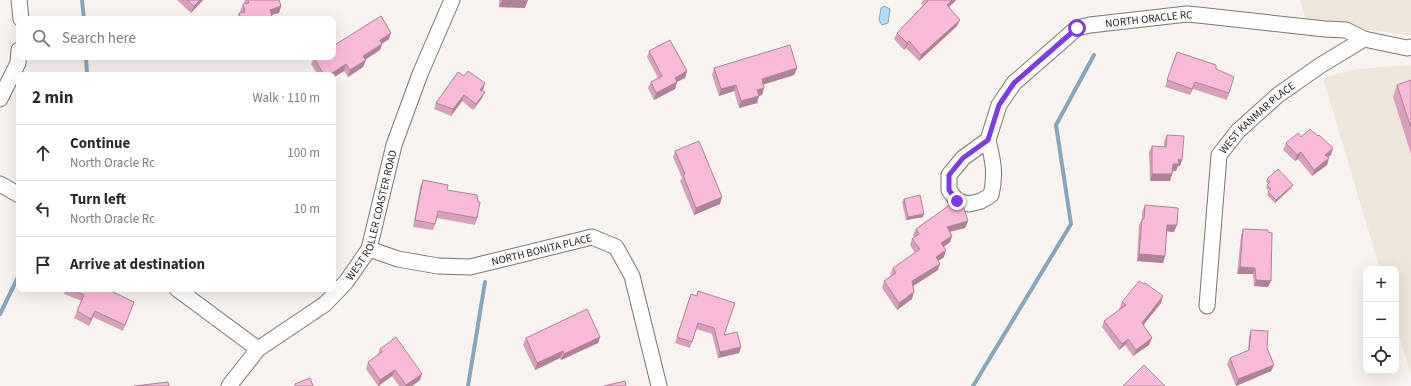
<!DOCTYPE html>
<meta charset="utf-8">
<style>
:root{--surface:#fff;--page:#f2f2f3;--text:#2b2b33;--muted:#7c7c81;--line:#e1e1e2}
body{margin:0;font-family:"Source Sans 3",sans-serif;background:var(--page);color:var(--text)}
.controls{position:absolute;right:12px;bottom:12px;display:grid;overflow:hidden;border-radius:8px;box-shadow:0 4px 16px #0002}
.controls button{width:36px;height:36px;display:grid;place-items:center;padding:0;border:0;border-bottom:1px solid var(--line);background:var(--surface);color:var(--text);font:20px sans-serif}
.stop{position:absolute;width:12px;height:12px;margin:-9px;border:3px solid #7c3aed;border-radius:50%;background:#fff}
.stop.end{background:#7c3aed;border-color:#fff;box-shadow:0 1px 4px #0008}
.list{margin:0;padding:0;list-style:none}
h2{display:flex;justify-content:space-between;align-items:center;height:52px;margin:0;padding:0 16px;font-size:17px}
h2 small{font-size:13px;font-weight:400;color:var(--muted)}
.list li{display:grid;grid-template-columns:26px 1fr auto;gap:12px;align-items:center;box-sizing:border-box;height:56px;padding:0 16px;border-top:1px solid var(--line)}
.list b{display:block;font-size:15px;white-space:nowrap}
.list p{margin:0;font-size:13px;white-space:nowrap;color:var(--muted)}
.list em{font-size:13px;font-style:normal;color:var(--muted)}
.icon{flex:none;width:22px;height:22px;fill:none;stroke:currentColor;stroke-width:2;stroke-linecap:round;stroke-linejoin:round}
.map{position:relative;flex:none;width:1411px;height:386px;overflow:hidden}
.search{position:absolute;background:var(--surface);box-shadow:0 4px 16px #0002;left:16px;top:16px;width:320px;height:44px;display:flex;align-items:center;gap:10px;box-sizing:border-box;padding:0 14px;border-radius:8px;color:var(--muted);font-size:15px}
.panel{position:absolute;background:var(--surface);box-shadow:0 4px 16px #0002;left:16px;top:72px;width:320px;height:220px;border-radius:8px}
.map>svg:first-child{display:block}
.built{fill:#eee6da}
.water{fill:#b2dcfc;stroke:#88a5bb}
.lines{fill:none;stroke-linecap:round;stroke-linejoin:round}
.stream{stroke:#88a5bb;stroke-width:4}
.minor-casing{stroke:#7b7772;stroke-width:17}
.minor{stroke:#fff;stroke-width:15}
.wall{fill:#d6a0bb}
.shaded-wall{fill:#ae8299}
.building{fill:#f9bada;stroke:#ae8299}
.route{stroke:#7c3aed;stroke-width:5}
.labels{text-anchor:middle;stroke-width:3.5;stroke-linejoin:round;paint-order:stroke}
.street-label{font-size:11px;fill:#252422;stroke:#fff}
</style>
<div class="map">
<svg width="1411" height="386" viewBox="0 0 1411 386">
<rect width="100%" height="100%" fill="#f7f3ee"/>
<g class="built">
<polygon points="1300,0 1411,0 1411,35 1307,23"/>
<polygon points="1411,65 1411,375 1396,324 1396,269 1380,269 1323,78 1356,69"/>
</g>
<polygon class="water" points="884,6 890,9 888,23 882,25 879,20 881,8"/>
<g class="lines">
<g class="stream">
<polyline points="82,0 84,19"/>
<polyline points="86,57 87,75"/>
<polyline points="0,314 19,275"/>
<polyline points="468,386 485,282"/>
<polyline points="973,386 1071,224 1056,125 1094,55"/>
</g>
<g class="minor-casing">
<g id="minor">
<polyline points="19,0 21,19"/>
<polyline points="0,99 18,63 19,50"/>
<path id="s1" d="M988 140C993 160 996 175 991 195L981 201 969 204 957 201 949 190V175L963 158 988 140 999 105 1014 83 1077 28 1090 25 1187 14 1198 15 1325 29 1346 30 1364 39 1407 48 1411 47"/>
<polyline points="0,184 19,195"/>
<path id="s2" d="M369 249 398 259 438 266 470 267 592 237 616 247 632 276 659 386"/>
<polyline points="177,289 258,349"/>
<path id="s3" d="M1207 306 1219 155 1238 131 1278 95 1321 65 1364 39"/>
<path id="s4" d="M229 386 258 349 325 304 346 282 369 249 394 145 420 74 452 0"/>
</g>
</g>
<use href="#minor" class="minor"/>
</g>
<g class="wall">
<polygon points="177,0 203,0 191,13"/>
<polygon points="245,0 279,0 281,6 279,13 271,15 271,19 237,19 239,13 241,13 240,11 243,4 245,4 244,2"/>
<polygon points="499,0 528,0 525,8 499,7"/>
<polygon points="923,0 956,0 949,7 957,26 919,61 906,48 904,50 894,39 897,33 923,5 921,4"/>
<polygon points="389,39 382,44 380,50 365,60 366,60 363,67 348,77 344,71 333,75 318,75 311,64 314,58"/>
<polygon points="649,51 687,71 685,78 677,82 675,89 654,100 648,88 651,82 658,78 647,57"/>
<polygon points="1177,52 1216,69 1229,93 1227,100 1193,89 1190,95 1165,87"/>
<polygon points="714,68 797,68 794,75 763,84 764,88 762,95 759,96 757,103 739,108 734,91 719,96 712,75"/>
<polygon points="464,76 485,83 482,91 482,98 473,110 462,101 451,116 434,109 436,103"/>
<polygon points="1411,80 1411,154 1393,97 1397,85"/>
<polygon points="1167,135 1182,160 1180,166 1178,166 1176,171 1173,171 1170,181 1150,181 1149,152 1152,146 1164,147 1164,142"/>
<polygon points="1301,137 1331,155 1328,157 1327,165 1312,176 1298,159 1295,161 1283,150 1286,143"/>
<polygon points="675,151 720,204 694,215 680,181 682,178 673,157"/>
<polygon points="1267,179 1291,188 1275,203 1267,195 1269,191 1266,188 1268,184 1266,182"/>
<polygon points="423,180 447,190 477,218 475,225 437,218 433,230 413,227 420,187"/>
<polygon points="904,199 923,217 906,220 902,202"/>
<polygon points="1145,205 1174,232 1166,231 1165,256 1163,263 1137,261 1139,225 1142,219 1142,212"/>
<polygon points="968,221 965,228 950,232 952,236 950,242 944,247 944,257 938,261 938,270 913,286 912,299 897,310 882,288 884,281 891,276 890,275 893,268 915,253 910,245 912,239 914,237 913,235 916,229"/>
<polygon points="1243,229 1268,287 1254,286 1253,274 1237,274 1241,235"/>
<polygon points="66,289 107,289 134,302 123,331 93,317 89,326 74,318 82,301 64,294"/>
<polygon points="689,300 724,335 741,347 739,353 718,358 712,334 696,329 690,348 675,343"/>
<polygon points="1122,302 1161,303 1144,324 1149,345 1133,356 1125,345 1119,350 1102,327 1104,321 1120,309 1119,309"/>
<polygon points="1251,330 1267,348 1274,365 1271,371 1236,386 1227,364 1230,358 1248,351 1249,336"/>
<polygon points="600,337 598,343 561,360 560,358 535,370 523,345 526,338"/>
<polygon points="380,349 420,380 412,386 399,386 392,376 379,386 378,386 366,369 368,362 377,356"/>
</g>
<g class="shaded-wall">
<polygon points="200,0 203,0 191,13 194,6"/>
<polygon points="502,0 527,1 525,8 499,7"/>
<polygon points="952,0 956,0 944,12 947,5"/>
<polygon points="281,6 279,13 267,16 270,10"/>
<polygon points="272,16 271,19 264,19 264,18"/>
<polygon points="960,20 957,26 919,61 921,55"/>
<polygon points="391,33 389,39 378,46 380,40"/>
<polygon points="909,41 906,48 904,50 907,43"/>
<polygon points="382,44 380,50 360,63 363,56"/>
<polygon points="366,60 363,67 348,77 350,70"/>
<polygon points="346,64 344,71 333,78 333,75 329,75"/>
<polygon points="797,68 794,75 759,86 762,79"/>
<polygon points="687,71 685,78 672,84 675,78"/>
<polygon points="677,82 675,89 654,100 656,93"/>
<polygon points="485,83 483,90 478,97 480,90"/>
<polygon points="736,85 734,91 719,96 721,89"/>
<polygon points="764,88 762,95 755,97 757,90"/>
<polygon points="485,92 482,98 473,110 476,104"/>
<polygon points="464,95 462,101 451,116 453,109"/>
<polygon points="759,96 757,103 739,108 741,101"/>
<polygon points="1333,148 1331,155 1323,161 1325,155"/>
<polygon points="1301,152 1298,159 1295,161 1297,155"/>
<polygon points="1329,158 1327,165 1312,176 1314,170"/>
<polygon points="1178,159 1182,160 1180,166 1178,166 1176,171 1171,171 1173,164"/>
<polygon points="1152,174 1172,174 1170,181 1150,181"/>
<polygon points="1293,185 1291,188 1275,203 1276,200"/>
<polygon points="722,197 720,204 694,215 696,208"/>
<polygon points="924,214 923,217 906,220 908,217"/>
<polygon points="968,221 965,228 944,233 947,227"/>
<polygon points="1167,225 1177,225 1174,232 1164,231"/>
<polygon points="952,236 950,242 939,250 941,243"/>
<polygon points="946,250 944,257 934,264 936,257"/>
<polygon points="1139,254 1165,256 1163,263 1137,261"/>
<polygon points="940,264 938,270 910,288 912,281"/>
<polygon points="1240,267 1255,268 1253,274 1237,274"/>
<polygon points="1256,280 1271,281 1268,287 1254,286"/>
<polygon points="914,292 912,299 897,310 899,303"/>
<polygon points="1163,296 1161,303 1140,329 1142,323"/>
<polygon points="95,311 93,317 89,326 91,319"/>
<polygon points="600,337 598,343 561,360 564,354"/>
<polygon points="1152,338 1149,345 1133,356 1136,350"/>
<polygon points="1128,339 1125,345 1119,350 1122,344"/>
<polygon points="741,347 739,353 718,358 720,352"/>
<polygon points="563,351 560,358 535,370 537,363"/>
<polygon points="1274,365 1271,371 1236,386 1238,379"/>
<polygon points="395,370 392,376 378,386 380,380"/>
<polygon points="422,374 420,380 412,386 405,386"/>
</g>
<g class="building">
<polygon points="187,0 200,0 194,6"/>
<polygon points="248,0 279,0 281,6 270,10 272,16 264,18 265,19 241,19 239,13 245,12 243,4 249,3"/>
<polygon points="502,0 528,0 527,1"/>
<polygon points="927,0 952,0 947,5 960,20 921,55 909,41 907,43 897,33 928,1"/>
<polygon points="381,16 391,33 380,40 382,44 363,56 366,60 350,70 346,64 329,75 324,75 314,58 315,57 333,57 333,46"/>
<polygon points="670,40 687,71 675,78 677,82 656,93 651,82 662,76 649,51"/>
<polygon points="790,45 797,68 762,79 764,88 757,90 759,96 741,101 736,85 721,89 714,68"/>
<polygon points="1177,52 1216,65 1216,69 1234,77 1229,93 1195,82 1192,89 1167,80"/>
<polygon points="468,71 485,83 480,90 485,92 476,104 464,95 453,109 436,103 458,72 464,76"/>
<polygon points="1411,80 1411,128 1397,85"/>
<polygon points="1310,129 1318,136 1319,135 1333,148 1325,155 1329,158 1314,170 1301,152 1297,155 1286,143 1298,133 1301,137"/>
<polygon points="1167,135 1184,136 1182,160 1178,159 1179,164 1173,164 1172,174 1152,174 1152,146 1166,147"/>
<polygon points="699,141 722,197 696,208 683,175 685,174 675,151"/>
<polygon points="1278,169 1293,185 1276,200 1268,192 1271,189 1267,185 1270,182 1267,179"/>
<polygon points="423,180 448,185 447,190 477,195 478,202 480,202 477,218 438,211 435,224 415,220"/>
<polygon points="920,195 924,214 908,217 904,199"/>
<polygon points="957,203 963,205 968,221 947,227 952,236 941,243 946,250 936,257 940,264 912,281 914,292 899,303 884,281 896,273 893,268 920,249 912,239 919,234 916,229 951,204"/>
<polygon points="1145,205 1178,208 1177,225 1167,225 1165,256 1139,254 1142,219 1144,219"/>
<polygon points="1243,229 1268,230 1268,232 1272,233 1271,281 1256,280 1255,268 1240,267"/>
<polygon points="1139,281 1144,284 1145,283 1163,296 1142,323 1152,338 1136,350 1128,339 1122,344 1104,321 1126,305 1122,302"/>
<polygon points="69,289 107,289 134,302 125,325 95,311 91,319 77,311 84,295"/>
<polygon points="698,291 735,303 724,335 737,332 741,347 720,352 714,328 698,323 692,342 677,337 691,294 697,296"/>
<polygon points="587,309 600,337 564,354 563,351 537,363 526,338"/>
<polygon points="1251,330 1268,331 1267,348 1274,365 1238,379 1230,358 1249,350"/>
<polygon points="396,337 422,374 406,385 395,370 380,380 368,362 382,352 380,349"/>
<polygon points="1144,365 1165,386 1123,386"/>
<polygon points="310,378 313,386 295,386 295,384"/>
<polygon points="625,381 626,386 604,386"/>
<polygon points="168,382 169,386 134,386"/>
</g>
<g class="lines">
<polyline class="route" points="957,201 949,190 949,175 963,158 988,140 999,105 1014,83 1077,28"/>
</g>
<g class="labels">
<g class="street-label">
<text dy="4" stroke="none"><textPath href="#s1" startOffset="393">NORTH ORACLE RC</textPath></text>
<text dy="4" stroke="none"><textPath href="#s3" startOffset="205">WEST KANMAR PLACE</textPath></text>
<text dy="4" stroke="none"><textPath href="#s4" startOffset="231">WEST ROLLER COASTER ROAD</textPath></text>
<text dy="4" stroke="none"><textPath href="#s2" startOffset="177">NORTH BONITA PLACE</textPath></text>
</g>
</g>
</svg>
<div class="controls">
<button>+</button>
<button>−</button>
<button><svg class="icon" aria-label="locate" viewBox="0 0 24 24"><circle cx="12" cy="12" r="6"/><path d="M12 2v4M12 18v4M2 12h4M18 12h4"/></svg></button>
</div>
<div class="stop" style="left:1077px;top:28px"></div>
<div class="stop end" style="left:957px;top:201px"></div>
<div class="search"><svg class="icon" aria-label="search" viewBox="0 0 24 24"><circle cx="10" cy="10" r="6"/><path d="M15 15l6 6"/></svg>Search here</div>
<section class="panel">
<h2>2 min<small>Walk · 110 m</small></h2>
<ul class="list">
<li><svg class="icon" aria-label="ahead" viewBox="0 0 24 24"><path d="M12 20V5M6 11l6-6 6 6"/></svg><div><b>Continue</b><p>North Oracle Rc</p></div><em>100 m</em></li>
<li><svg class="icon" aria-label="left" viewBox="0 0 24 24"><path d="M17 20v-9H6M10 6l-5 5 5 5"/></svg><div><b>Turn left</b><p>North Oracle Rc</p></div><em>10 m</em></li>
<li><svg class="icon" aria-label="arrive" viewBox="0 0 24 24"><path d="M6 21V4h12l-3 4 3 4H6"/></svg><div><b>Arrive at destination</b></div></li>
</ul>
</section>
</div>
